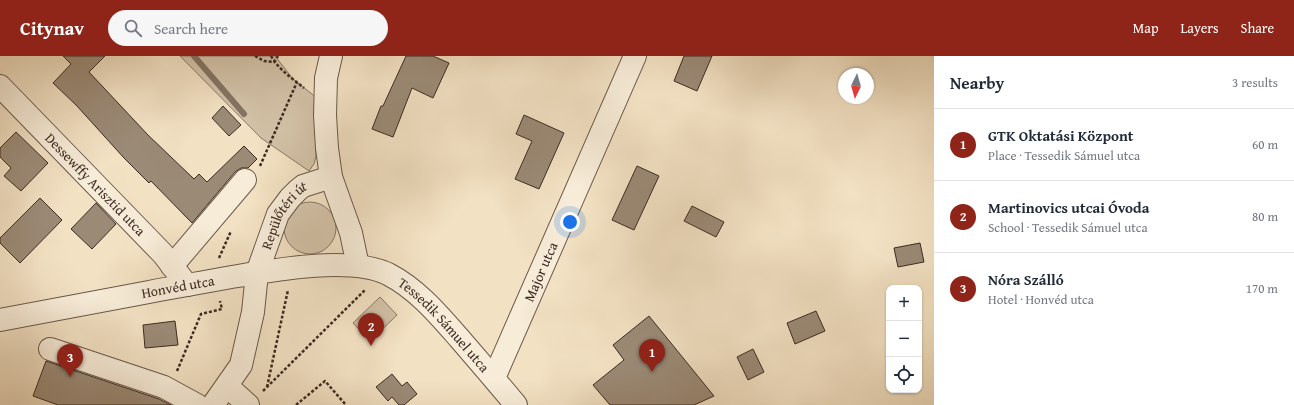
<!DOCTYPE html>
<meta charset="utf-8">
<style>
:root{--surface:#fff;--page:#f6f6f7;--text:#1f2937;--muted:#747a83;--line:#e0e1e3;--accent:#8f2418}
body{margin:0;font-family:"Gentium Book Plus",serif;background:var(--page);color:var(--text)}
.controls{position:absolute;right:12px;bottom:12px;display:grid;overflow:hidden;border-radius:8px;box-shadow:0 1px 3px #0004}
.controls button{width:36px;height:36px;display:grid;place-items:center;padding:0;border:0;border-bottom:1px solid var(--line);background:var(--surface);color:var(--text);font:20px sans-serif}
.compass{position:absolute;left:838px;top:12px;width:36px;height:36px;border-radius:50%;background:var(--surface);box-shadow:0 1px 3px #0004;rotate:185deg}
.you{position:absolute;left:570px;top:166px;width:14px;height:14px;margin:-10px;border:3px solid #fff;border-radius:50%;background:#1a73e8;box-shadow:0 0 0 6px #1a73e833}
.badge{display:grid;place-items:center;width:26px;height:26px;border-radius:50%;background:var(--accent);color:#fff;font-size:13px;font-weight:700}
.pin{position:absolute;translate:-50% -33px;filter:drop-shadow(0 1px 2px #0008)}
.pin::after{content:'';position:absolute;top:21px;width:14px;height:12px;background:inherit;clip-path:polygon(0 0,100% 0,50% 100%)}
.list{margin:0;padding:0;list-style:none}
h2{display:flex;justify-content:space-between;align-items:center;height:52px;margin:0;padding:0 16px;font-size:17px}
h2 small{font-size:13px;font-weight:400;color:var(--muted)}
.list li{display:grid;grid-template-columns:26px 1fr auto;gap:12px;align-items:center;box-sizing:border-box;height:72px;padding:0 16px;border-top:1px solid var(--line)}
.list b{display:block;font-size:15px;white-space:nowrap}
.list p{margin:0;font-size:13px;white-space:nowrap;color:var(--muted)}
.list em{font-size:13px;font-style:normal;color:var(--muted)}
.icon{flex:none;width:22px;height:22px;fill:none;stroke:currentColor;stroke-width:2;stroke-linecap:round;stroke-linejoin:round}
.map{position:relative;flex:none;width:934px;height:349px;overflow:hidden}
header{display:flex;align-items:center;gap:24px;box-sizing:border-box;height:56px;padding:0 20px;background:var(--accent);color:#fff}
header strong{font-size:19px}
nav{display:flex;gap:22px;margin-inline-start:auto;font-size:14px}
.search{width:280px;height:36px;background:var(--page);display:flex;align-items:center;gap:10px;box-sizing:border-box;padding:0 14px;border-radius:22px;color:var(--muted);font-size:15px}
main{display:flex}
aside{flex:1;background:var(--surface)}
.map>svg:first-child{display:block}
.green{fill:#d3c2a8;stroke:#887666}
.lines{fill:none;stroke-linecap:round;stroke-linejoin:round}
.stream{stroke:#847363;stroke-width:6}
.building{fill:#9b8a76;stroke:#3c2b23}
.minor-casing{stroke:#6a584b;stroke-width:24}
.path{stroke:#3c2b23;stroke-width:2.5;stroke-dasharray:3 2;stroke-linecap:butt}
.minor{stroke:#f7ecd8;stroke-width:22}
.labels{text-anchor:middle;stroke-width:3.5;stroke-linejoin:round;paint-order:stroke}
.street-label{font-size:14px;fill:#3c2b23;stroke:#f7ecd8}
</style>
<header>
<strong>Citynav</strong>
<div class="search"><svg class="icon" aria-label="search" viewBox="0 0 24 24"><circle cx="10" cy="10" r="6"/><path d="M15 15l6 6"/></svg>Search here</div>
<nav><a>Map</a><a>Layers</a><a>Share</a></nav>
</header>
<main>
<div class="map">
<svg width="934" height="349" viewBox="0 0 934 349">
<rect width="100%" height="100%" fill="#f2e1c3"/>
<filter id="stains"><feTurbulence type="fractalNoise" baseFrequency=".005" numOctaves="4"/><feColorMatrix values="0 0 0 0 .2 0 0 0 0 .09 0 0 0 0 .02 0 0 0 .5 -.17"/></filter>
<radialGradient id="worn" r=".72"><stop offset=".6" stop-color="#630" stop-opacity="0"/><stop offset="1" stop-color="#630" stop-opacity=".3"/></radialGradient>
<g class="green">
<polygon points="180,0 275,0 293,23 317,42 316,100 314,108 309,115 261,82"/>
<circle cx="310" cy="172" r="26"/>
<polygon points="380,241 397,259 370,285 353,267"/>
</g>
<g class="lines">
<polyline class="stream" points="194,0 244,58"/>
</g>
<g class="building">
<polygon points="63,0 105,0 89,16 148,79 194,123 199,118 207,126 244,90 257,103 248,112 241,112 235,116 192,167 151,125 149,127 124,102 77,50 53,27 71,8"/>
<polygon points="406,0 433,0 449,7 433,42 412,32 393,81 372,73 381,50 383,50"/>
<polygon points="684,0 712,0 697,35 674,25"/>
<polygon points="223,50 241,69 229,80 212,62"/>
<polygon points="524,59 564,77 539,133 515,123 532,85 516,78"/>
<polygon points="16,76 48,107 21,135 4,120 11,112 0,101 0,92"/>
<polygon points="637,110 659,120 634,174 612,164"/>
<polygon points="40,142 62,164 20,207 0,187 0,182"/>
<polygon points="96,147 116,168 92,193 71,173"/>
<polygon points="692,150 724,166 716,181 684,165"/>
<polygon points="920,187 924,206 898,211 894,192"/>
<polygon points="816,255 825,275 795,288 787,267"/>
<polygon points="649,260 714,340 694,349 610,349 593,329 624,304 613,289"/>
<polygon points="175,265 178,289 145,292 143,269"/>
<polygon points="753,293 764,316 748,324 737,301"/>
<polygon points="46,305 159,343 171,349 58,349 33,340"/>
<polygon points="392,318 402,330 407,326 417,338 404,349 399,349 392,341 388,345 376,331"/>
</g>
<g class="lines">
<g class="minor-casing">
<g id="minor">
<polyline points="331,0 326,22 325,59 327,92 331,121 351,177 358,210"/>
<path id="s1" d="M0 30 163 198 187 229"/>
<polyline points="172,210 245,124"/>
<path id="s2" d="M0 264C50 255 99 245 149 236 174 231 200 227 226 222 268 215 349 199 388 218 417 233 438 258 459 282 478 304 497 326 516 349"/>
<polyline points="50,293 164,331 197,349"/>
<path id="s3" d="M494 322 635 0"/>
<polyline points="227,330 248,349"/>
<path id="s4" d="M213 349 241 309 253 256 257 217 278 158 290 142 298 134 303 130 331 121"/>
</g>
</g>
<g class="path">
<polyline points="255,0 264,5 274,6 278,0"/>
<path d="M271 0C279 14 292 22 304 32"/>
<polyline points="260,110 297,26"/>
<polyline points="219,202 231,175"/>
<polyline points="177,315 201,258 222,253 220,245"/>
<polyline points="267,331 288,234"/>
<polyline points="263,335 366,233"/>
<polyline points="296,349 325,325 346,349"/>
</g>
<use href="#minor" class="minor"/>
</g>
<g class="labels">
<g class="street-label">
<text dy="5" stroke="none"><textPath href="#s1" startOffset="137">Dessewffy Arisztid utca</textPath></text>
<text dy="5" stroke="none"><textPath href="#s4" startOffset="207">Repülőtéri út</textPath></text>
<text dy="5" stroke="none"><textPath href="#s3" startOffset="116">Major utca</textPath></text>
<text dy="5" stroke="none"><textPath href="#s2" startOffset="181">Honvéd utca</textPath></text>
<text dy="5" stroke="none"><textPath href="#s2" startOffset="470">Tessedik Sámuel utca</textPath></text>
</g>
</g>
<rect width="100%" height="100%" filter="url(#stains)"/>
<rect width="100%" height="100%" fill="url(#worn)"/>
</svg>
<div class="controls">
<button>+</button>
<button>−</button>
<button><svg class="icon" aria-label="locate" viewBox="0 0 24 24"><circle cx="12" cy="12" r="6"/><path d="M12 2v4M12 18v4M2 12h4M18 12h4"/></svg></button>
</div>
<svg class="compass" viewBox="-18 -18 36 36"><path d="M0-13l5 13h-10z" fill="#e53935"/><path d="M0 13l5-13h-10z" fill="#747a83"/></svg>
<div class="you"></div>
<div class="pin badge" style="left:652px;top:316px">1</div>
<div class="pin badge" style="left:371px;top:290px">2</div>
<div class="pin badge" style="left:70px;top:321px">3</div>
</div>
<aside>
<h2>Nearby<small>3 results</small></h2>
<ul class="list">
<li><span class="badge">1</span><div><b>GTK Oktatási Központ</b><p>Place · Tessedik Sámuel utca</p></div><em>60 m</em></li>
<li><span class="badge">2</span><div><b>Martinovics utcai Óvoda</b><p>School · Tessedik Sámuel utca</p></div><em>80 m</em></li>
<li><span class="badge">3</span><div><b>Nóra Szálló</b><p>Hotel · Honvéd utca</p></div><em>170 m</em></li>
</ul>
</aside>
</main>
